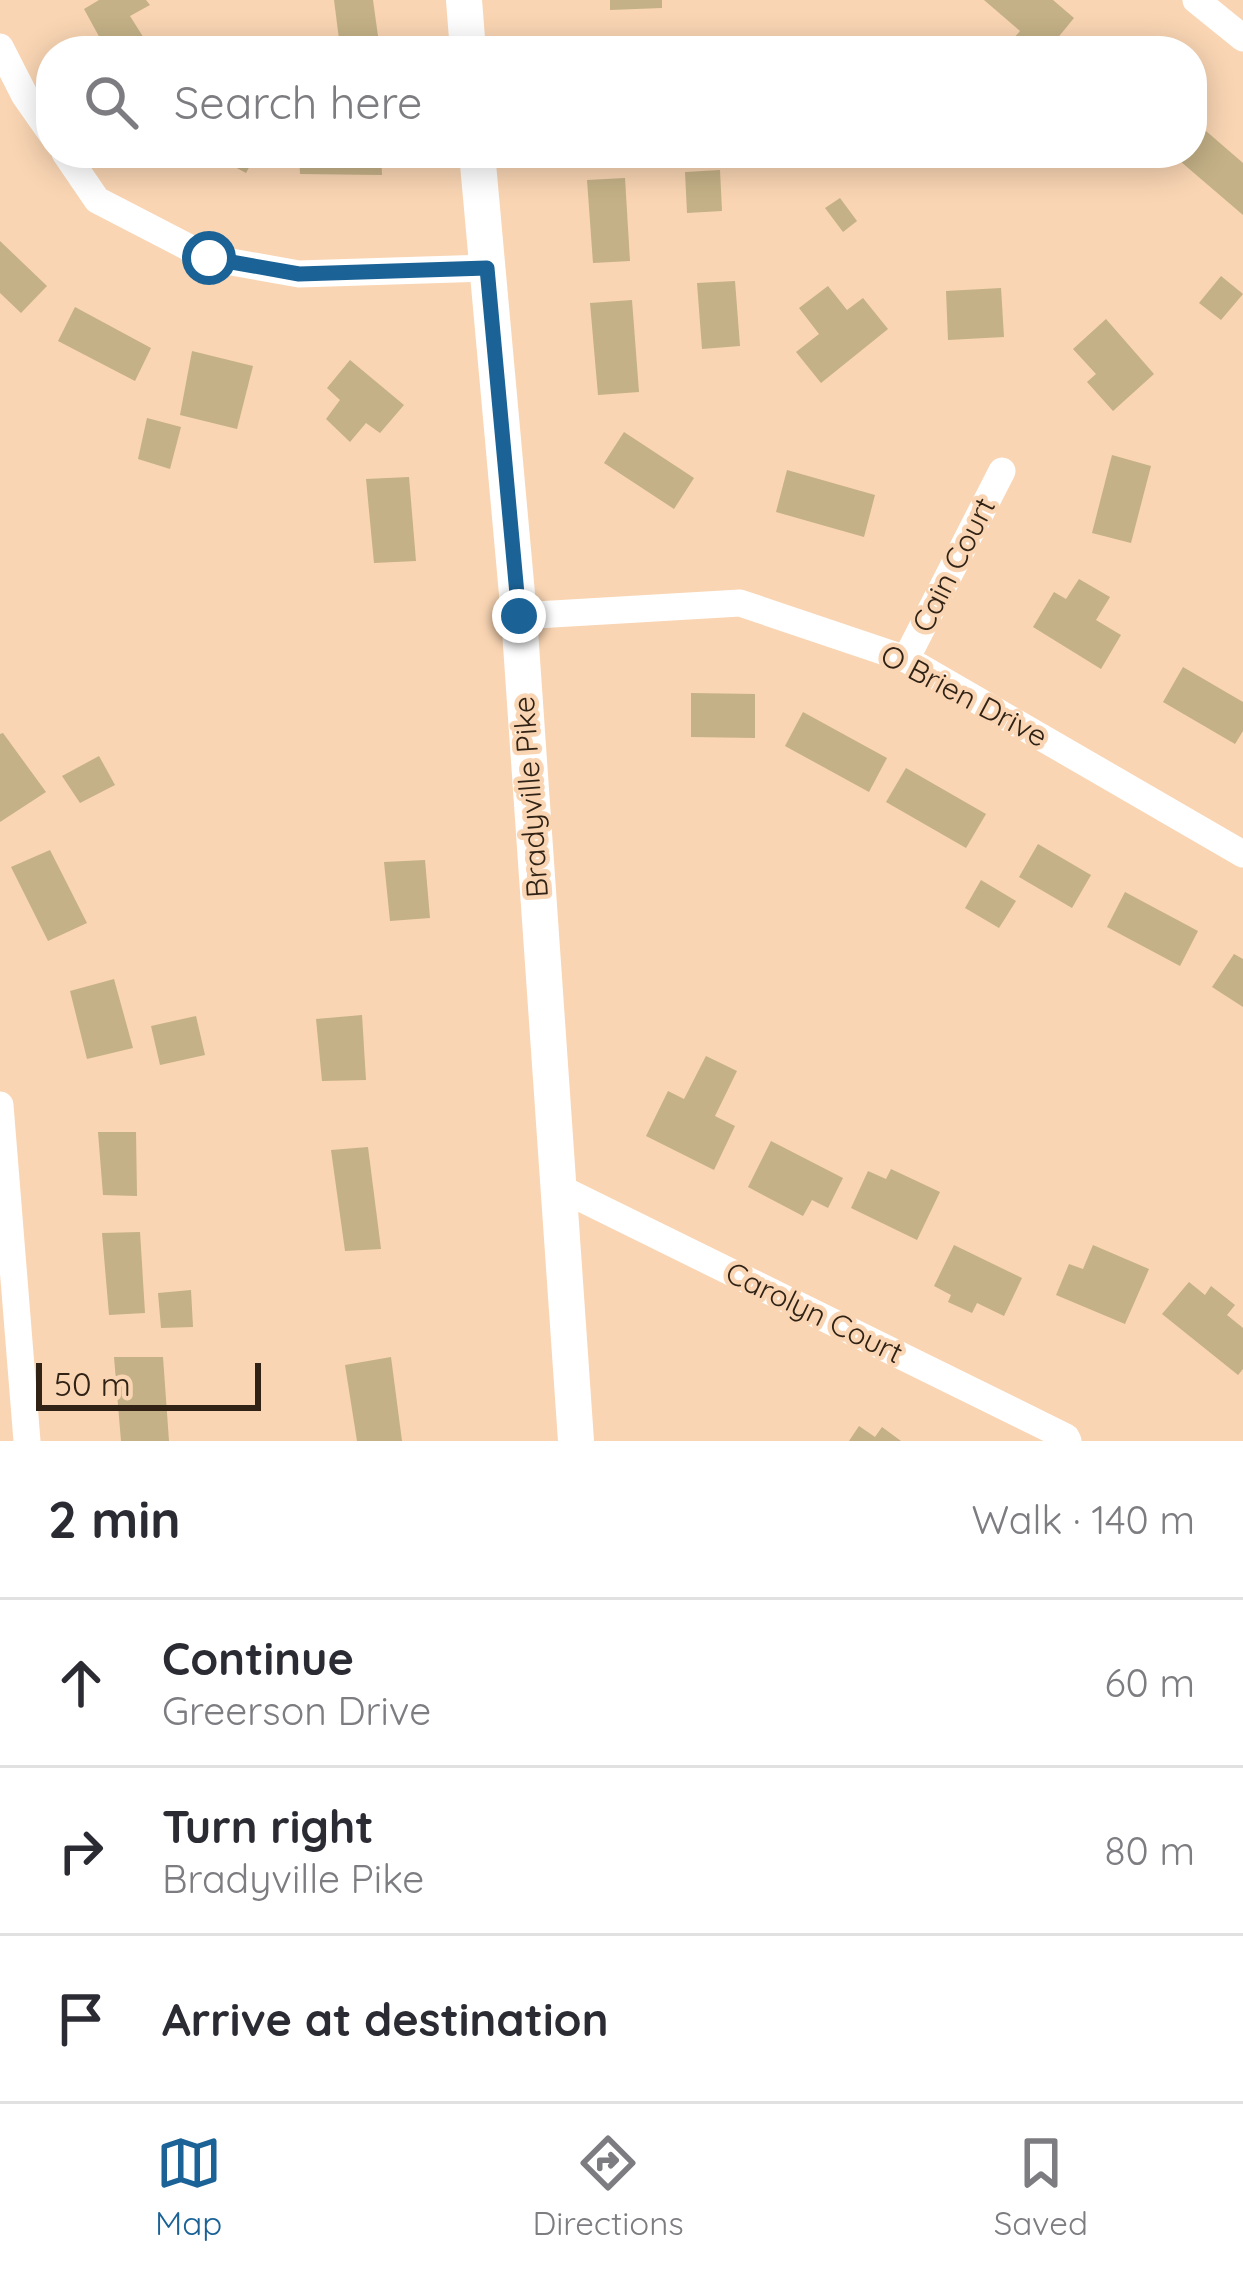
<!DOCTYPE html>
<meta charset="utf-8">
<style>
:root{--surface:#fff;--page:#f7f7f7;--text:#2b2b33;--muted:#7c7c81;--line:#e1e1e2;--accent:#1b6397}
body{margin:0;font-family:Quicksand,sans-serif;background:var(--page);color:var(--text)}
.scale{position:absolute;left:36px;bottom:30px;width:225px;box-sizing:border-box;padding-left:12px;border:6px solid #302215;border-top:0;font-size:33px;line-height:42px;white-space:nowrap;color:#302215;-webkit-text-stroke:9px #f9d5b3;paint-order:stroke}
.stop{position:absolute;width:36px;height:36px;margin:-27px;border:9px solid #1b6397;border-radius:50%;background:#fff}
.stop.end{background:#1b6397;border-color:#fff;box-shadow:0 3px 12px #0008}
.list{margin:0;padding:0;list-style:none}
h2{display:flex;justify-content:space-between;align-items:center;height:156px;margin:0;padding:0 48px;font-size:51px}
h2 small{font-size:39px;font-weight:400;color:var(--muted)}
.list li{display:grid;grid-template-columns:78px 1fr auto;gap:36px;align-items:center;box-sizing:border-box;height:168px;padding:0 48px;border-top:3px solid var(--line)}
.list b{display:block;font-size:45px;white-space:nowrap}
.list p{margin:0;font-size:39px;white-space:nowrap;color:var(--muted)}
.list em{font-size:39px;font-style:normal;color:var(--muted)}
.icon{flex:none;width:66px;height:66px;fill:none;stroke:currentColor;stroke-width:2;stroke-linecap:round;stroke-linejoin:round}
.map{position:relative;flex:none;width:1243px;height:1441px;overflow:hidden}
.search{position:absolute;background:var(--surface);box-shadow:0 6px 30px #0003;left:36px;right:36px;top:36px;height:132px;display:flex;align-items:center;gap:30px;box-sizing:border-box;padding:0 42px;border-radius:48px;color:var(--muted);font-size:45px}
.sheet{height:660px;background:var(--surface)}
nav{display:flex;justify-content:space-around;align-items:center;box-sizing:border-box;height:168px;border-top:3px solid var(--line);background:var(--surface);font-size:33px;color:var(--muted)}
nav a{display:grid;justify-items:center;gap:6px}
nav .on{color:var(--accent)}
.map>svg:first-child{display:block}
.building{fill:#c4b187}
.lines{fill:none;stroke-linecap:round;stroke-linejoin:round}
.minor{stroke:#fff;stroke-width:27}
.secondary{stroke:#fff;stroke-width:36}
.route{stroke:#1b6397;stroke-width:15}
.labels{text-anchor:middle;stroke-width:9;stroke-linejoin:round;paint-order:stroke}
.street-label{font-size:30px;fill:#302215;stroke:#f9d5b3}
</style>
<div class="map">
<svg width="1243" height="1441" viewBox="0 0 1243 1441">
<rect width="100%" height="100%" fill="#f9d5b3"/>
<g class="building">
<polygon points="99,0 146,0 150,5 130,16 152,51 107,51 84,9"/>
<polygon points="334,0 373,0 378,36 339,39"/>
<polygon points="610,0 662,0 662,8 610,10"/>
<polygon points="984,0 1053,0 1074,18 1047,51 1003,51 1020,31"/>
<polygon points="1206,131 1243,163 1243,215 1180,161 1187,153 1192,153 1192,147"/>
<polygon points="209,153 257,153 246,173"/>
<polygon points="299,153 381,153 382,175 300,174"/>
<polygon points="720,170 722,211 687,213 685,172"/>
<polygon points="625,178 630,261 593,263 587,180"/>
<polygon points="840,198 857,221 843,232 825,208"/>
<polygon points="0,241 47,286 21,313 0,293"/>
<polygon points="1221,276 1243,294 1221,320 1199,303"/>
<polygon points="735,281 740,346 702,349 697,283"/>
<polygon points="828,286 847,310 863,298 888,329 821,383 796,352 819,334 799,308"/>
<polygon points="1001,288 1004,337 948,340 946,291"/>
<polygon points="632,300 639,392 598,395 590,303"/>
<polygon points="75,307 151,348 135,381 58,341"/>
<polygon points="1106,319 1154,374 1113,411 1087,382 1096,374 1073,349"/>
<polygon points="192,351 253,366 237,429 180,415"/>
<polygon points="350,360 404,405 380,433 366,423 350,442 326,419 340,400 327,388"/>
<polygon points="147,418 181,427 170,469 138,459"/>
<polygon points="624,432 694,478 674,509 604,463"/>
<polygon points="1112,455 1151,466 1131,543 1092,533"/>
<polygon points="787,470 875,495 864,537 776,512"/>
<polygon points="409,477 416,561 374,563 366,479"/>
<polygon points="1079,579 1110,597 1096,620 1121,635 1101,669 1033,627 1054,592 1066,599"/>
<polygon points="1183,667 1243,702 1243,731 1235,744 1163,702"/>
<polygon points="691,693 755,694 755,738 691,737"/>
<polygon points="803,712 887,758 869,792 785,746"/>
<polygon points="3,733 46,792 0,822 0,734"/>
<polygon points="99,756 115,785 80,803 62,776"/>
<polygon points="906,768 986,814 966,848 886,802"/>
<polygon points="1038,844 1091,875 1072,908 1019,877"/>
<polygon points="50,850 87,923 48,941 11,867"/>
<polygon points="425,860 430,918 390,921 384,862"/>
<polygon points="981,880 1016,901 999,928 965,908"/>
<polygon points="1125,892 1198,931 1180,966 1107,927"/>
<polygon points="1234,954 1243,959 1243,1007 1212,987"/>
<polygon points="114,979 133,1048 87,1059 70,991"/>
<polygon points="362,1015 366,1080 322,1081 316,1019"/>
<polygon points="196,1016 205,1055 160,1065 151,1026"/>
<polygon points="706,1056 737,1071 715,1116 735,1126 714,1170 646,1136 668,1091 684,1099"/>
<polygon points="98,1132 136,1132 137,1196 103,1195"/>
<polygon points="771,1141 843,1178 828,1208 812,1200 803,1216 748,1187"/>
<polygon points="368,1147 381,1249 345,1251 331,1150"/>
<polygon points="891,1169 940,1192 917,1240 851,1208 868,1171 886,1179"/>
<polygon points="140,1232 145,1313 109,1315 102,1233"/>
<polygon points="954,1245 1022,1278 1004,1316 977,1303 972,1313 948,1302 951,1295 934,1286"/>
<polygon points="1093,1245 1149,1269 1125,1324 1056,1295 1069,1264 1083,1269"/>
<polygon points="1189,1282 1205,1295 1211,1286 1235,1305 1227,1315 1243,1328 1243,1369 1238,1375 1162,1314"/>
<polygon points="191,1290 193,1327 161,1328 158,1293"/>
<polygon points="114,1357 163,1357 169,1441 121,1441"/>
<polygon points="391,1357 402,1441 357,1441 345,1365"/>
<polygon points="859,1426 875,1437 882,1427 901,1441 849,1441"/>
</g>
<g class="lines">
<g class="minor">
<polyline points="1196,0 1243,38"/>
<polyline points="0,47 25,96 51,133"/>
<polyline points="65,153 97,200 209,258 299,274 487,268"/>
<polyline points="519,616 740,603 906,659 1243,854"/>
<polyline points="906,659 1002,471"/>
<polyline points="0,1105 27,1441"/>
<polyline points="558,1187 1066,1437 1068,1441"/>
</g>
<g class="secondary">
<polyline points="464,0 468,51"/>
<polyline points="477,153 519,616 576,1441"/>
</g>
</g>
<g class="lines">
<polyline class="route" points="209,258 299,274 487,268 519,616"/>
</g>
<g class="labels">
<g class="street-label">
<text transform="translate(954 565) rotate(-63)" y="10">Cain Court</text>
<text transform="translate(964 696) rotate(28)" y="10">O Brien Drive</text>
<text transform="translate(531 797) rotate(-94)" y="10">Bradyville Pike</text>
<text transform="translate(814 1313) rotate(26)" y="10">Carolyn Court</text>
</g>
</g>
</svg>
<div class="scale">50 m</div>
<div class="stop" style="left:209px;top:258px"></div>
<div class="stop end" style="left:519px;top:616px"></div>
<div class="search"><svg class="icon" aria-label="search" viewBox="0 0 24 24"><circle cx="10" cy="10" r="6"/><path d="M15 15l6 6"/></svg>Search here</div>
</div>
<section class="sheet">
<h2>2 min<small>Walk · 140 m</small></h2>
<ul class="list">
<li><svg class="icon" aria-label="ahead" viewBox="0 0 24 24"><path d="M12 20V5M6 11l6-6 6 6"/></svg><div><b>Continue</b><p>Greerson Drive</p></div><em>60 m</em></li>
<li><svg class="icon" aria-label="right" viewBox="0 0 24 24"><path d="M7 20v-9h11M14 6l5 5-5 5"/></svg><div><b>Turn right</b><p>Bradyville Pike</p></div><em>80 m</em></li>
<li><svg class="icon" aria-label="arrive" viewBox="0 0 24 24"><path d="M6 21V4h12l-3 4 3 4H6"/></svg><div><b>Arrive at destination</b></div></li>
</ul>
</section>
<nav>
<a class="on"><svg class="icon" aria-label="map" viewBox="0 0 24 24"><path d="M3 6l6-2 6 2 6-2v14l-6 2-6-2-6 2zM9 4v14M15 6v14"/></svg>Map</a>
<a><svg class="icon" aria-label="directions" viewBox="0 0 24 24"><path d="M12 3l9 9-9 9-9-9zM9 14v-3h6M13 9l2 2-2 2"/></svg>Directions</a>
<a><svg class="icon" aria-label="saved" viewBox="0 0 24 24"><path d="M7 4h10v16l-5-4-5 4z"/></svg>Saved</a>
</nav>
